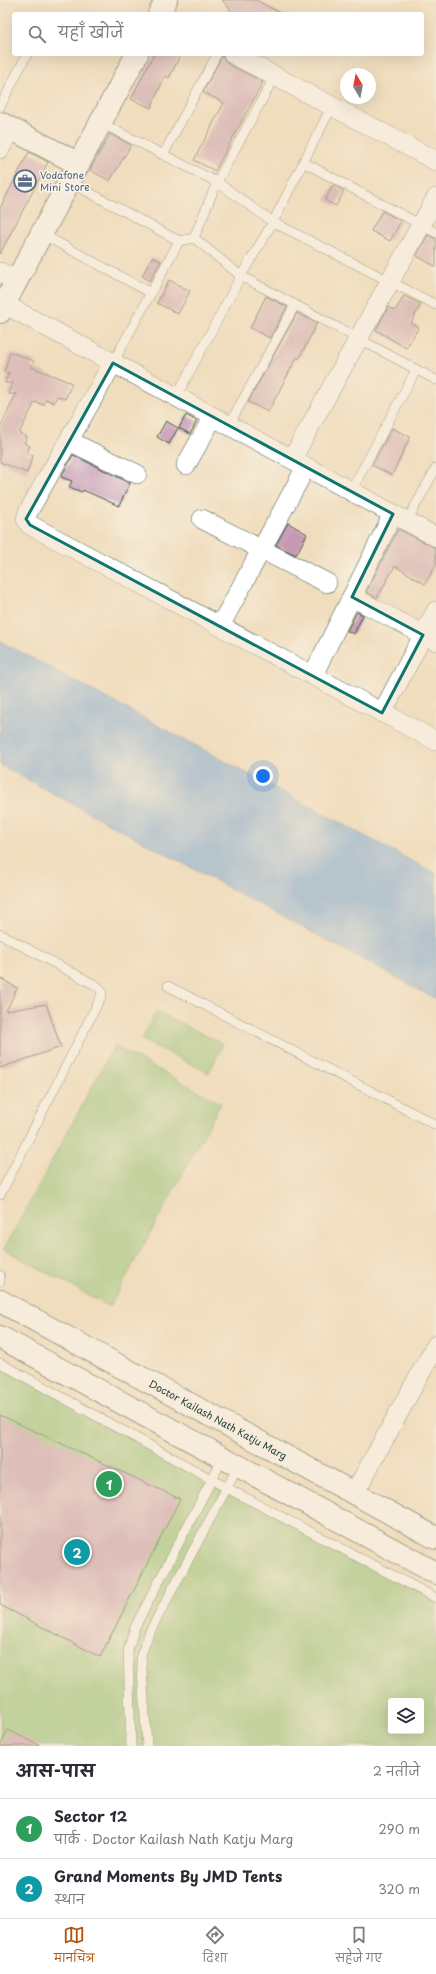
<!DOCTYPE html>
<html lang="hi">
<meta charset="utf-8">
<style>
:root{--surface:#fff;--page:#f2f2f3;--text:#2b2b33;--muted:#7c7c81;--line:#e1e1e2;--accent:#b45309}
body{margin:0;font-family:"Playpen Sans","Playpen Sans Deva",sans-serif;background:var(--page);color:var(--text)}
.controls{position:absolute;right:12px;bottom:12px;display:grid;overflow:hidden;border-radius:4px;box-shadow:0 4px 16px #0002}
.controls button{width:36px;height:36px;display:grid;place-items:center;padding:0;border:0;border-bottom:1px solid var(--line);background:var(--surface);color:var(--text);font:20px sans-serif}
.compass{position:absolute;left:340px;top:68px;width:36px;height:36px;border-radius:50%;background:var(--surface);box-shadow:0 4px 16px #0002;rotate:350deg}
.you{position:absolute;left:263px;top:776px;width:14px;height:14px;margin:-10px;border:3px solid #fff;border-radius:50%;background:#1a73e8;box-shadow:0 0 0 6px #1a73e833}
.badge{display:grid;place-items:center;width:26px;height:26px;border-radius:50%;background:var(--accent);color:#fff;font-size:13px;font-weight:700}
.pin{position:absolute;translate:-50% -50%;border:2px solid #fff;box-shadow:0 1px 4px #0006}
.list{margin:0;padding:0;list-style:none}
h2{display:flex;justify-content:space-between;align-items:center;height:52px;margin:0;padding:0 16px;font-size:17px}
h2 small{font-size:13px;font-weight:400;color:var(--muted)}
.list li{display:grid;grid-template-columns:26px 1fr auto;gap:12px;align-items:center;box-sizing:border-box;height:60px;padding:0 16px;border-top:1px solid var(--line)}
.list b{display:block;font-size:15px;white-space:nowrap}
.list p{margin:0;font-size:13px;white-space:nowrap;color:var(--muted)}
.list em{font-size:13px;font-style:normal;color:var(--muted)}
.icon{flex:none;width:22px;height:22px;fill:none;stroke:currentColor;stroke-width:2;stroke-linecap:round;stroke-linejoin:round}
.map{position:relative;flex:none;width:436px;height:1746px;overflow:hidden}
.search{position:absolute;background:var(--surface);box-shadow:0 4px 16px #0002;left:12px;right:12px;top:12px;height:44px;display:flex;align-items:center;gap:10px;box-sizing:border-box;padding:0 14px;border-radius:4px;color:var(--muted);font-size:15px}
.sheet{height:172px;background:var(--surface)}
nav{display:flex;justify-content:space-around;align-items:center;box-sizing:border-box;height:56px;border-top:1px solid var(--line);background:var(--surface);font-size:11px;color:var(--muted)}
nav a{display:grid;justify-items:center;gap:2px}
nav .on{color:var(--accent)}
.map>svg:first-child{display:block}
.green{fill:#8dc477;stroke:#568056;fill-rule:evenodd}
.water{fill:#70a6de;stroke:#487289}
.building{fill:#c699b4}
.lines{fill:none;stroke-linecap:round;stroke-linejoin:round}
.lane-casing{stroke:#3e5549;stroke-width:10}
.street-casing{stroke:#3e5549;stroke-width:20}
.secondary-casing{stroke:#3e5549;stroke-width:24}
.primary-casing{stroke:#3e5549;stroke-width:24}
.lane{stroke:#fff;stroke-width:9}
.street{stroke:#fff;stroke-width:19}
.secondary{stroke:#fff;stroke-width:22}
.primary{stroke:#fff;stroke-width:22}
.marked{fill:none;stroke:#0f766e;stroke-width:3;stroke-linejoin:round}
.labels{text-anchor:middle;stroke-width:3;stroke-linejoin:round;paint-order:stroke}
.service-label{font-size:10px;fill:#4e5e75;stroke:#fbf7ec;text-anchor:start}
.street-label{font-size:10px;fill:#1f3d34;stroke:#fbf7ec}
</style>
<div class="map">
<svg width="436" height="1746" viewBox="0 0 436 1746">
<rect width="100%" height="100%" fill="#fbf7ec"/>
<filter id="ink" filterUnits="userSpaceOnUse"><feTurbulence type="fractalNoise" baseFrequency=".025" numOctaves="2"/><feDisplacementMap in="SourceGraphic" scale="8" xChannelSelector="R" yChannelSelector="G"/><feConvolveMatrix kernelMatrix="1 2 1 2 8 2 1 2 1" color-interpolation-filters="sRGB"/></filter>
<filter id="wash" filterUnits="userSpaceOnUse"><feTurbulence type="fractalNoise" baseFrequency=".012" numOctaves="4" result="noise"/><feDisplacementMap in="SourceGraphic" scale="16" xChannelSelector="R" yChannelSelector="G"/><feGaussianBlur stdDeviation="0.9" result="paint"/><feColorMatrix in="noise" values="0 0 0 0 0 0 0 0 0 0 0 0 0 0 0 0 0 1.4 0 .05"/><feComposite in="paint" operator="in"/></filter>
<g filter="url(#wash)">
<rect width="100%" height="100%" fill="#f0ddbd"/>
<g class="green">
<polygon points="156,1011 223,1044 209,1073 142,1040"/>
<polygon points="114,1046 221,1103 110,1307 4,1249"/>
<path d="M0 1367 436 1600V1746H0ZM391 1701H421V1731H391Z"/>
</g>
<polygon class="water" points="0,641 436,874 436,999 0,765"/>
<g id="blocks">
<g class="building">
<polygon points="222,0 256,0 282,14 234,14"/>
<polygon points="154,54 181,54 169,78 165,76 151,108 131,99"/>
<polygon points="222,56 228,64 263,82 215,171 194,160 224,103 203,92"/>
<polygon points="110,134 131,145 110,181 90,170"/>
<polygon points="29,152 48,162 0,254 0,208"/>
<polygon points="333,185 344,191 336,206 325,200"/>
<polygon points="382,211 401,221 390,241 371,231"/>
<polygon points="428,235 436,239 436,267 417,256"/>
<polygon points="152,257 161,261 150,281 142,276"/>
<polygon points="169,280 190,291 178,314 157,303"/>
<polygon points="266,296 287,307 270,338 250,328"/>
<polygon points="404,296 421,304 411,323 419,327 406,348 376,330 388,307 395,311"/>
<polygon points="297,313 317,323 299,359 297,357 268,412 248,402"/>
<polygon points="10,352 34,361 31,367 72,383 65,399 57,396 54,403 46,399 44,405 35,402 19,433 27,437 24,443 30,446 27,453 33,456 27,473 0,462 0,428 16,394 8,394 13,383 5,383 9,372 4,373"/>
<polygon points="186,415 197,421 190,434 179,428"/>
<polygon points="166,421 178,428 169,444 157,437"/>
<polygon points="392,428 410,437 392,475 372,465"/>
<polygon points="73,455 130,483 119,506 83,490 82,492 69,487 72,481 61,477"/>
<polygon points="288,523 307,534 296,555 276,545"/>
<polygon points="398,529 436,548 436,565 425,584 395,566 377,598 366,592"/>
<polygon points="357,612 363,615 354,634 347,631"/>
<polygon points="0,978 17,988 6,1011 46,1004 61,1047 0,1068"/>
<polygon points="0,1415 180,1499 100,1657 0,1605"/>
<polygon points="8,1730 41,1746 0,1746"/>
</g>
</g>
</g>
<g filter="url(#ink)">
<use href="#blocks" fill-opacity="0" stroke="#3e5549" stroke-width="1"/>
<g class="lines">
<g class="lane-casing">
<g id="lane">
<polyline points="332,106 273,222 436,305"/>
<polyline points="0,107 27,54"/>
<polyline points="101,123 217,182 275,76"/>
<polyline points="163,155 217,54"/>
<polyline points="303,162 436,233"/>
<polyline points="70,182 179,241 113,363"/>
<polyline points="42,234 151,293"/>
<polyline points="179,241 194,238 241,276 273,222 217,182 194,238"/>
<polyline points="176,397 241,276 436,380"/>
<polyline points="229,425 295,305"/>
<polyline points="351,491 416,370"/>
<polyline points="407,521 436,468"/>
<polyline points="0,934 97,986 101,990 102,995 0,1195"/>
<polyline points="168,986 436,1125"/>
<polyline points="0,1275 0,1281"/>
<polyline points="0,1363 227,1488 436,1598"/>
<polyline points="131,1746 128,1650 135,1627 223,1458"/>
<polyline points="147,1746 141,1655 149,1633 239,1465"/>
</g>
</g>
<g class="street-casing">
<g id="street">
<polyline points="233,54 436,161"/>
<polyline points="0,149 11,129"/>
<polyline points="0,272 17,281"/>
<polyline points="4,304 436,537"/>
<polyline points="113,363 28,512 26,519 30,525 436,741"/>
<polyline points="69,441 137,474"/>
<polyline points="292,459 436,198"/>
<polyline points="186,465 213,417"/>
<polyline points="202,519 327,583"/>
<polyline points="352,597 436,641"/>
<polyline points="220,626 306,467"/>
<polyline points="313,675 393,514"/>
<polyline points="382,713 436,611"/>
<polyline points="354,1494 436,1345"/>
</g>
</g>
<g class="secondary-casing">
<g id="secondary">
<polyline points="159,14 166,0"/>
<polyline points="0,123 79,164"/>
<polyline points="0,312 137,54"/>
</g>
</g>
<g class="primary-casing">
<g id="primary">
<path id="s1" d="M0 1301 436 1538"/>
<polyline points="0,1337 436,1573"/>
</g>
</g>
<use href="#lane" class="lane"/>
<use href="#street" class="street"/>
<use href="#secondary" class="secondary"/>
<use href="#primary" class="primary"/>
</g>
</g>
<path d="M0 0H436V1746H0ZM113 363 393 514 352 597 423 635 382 713 30 525 26 519Z" fill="#f0ddbd" fill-opacity=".55" fill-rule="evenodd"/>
<path class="marked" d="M113 363 393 514 352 597 423 635 382 713 30 525 26 519Z"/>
<defs>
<g id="office-ring" transform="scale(1.15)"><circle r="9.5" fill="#fbf7ec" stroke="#5c6f8a" stroke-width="1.5"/><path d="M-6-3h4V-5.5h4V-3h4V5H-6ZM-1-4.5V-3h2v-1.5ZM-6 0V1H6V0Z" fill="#5c6f8a"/></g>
</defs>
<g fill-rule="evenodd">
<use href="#office-ring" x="25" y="181"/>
</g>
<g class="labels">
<g class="service-label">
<text x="40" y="179">Vodafone<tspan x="40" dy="12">Mini Store</tspan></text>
</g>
<g class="street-label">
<text dy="4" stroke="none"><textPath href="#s1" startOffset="248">Doctor Kailash Nath Katju Marg</textPath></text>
</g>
</g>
</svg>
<div class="controls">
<button><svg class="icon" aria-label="layers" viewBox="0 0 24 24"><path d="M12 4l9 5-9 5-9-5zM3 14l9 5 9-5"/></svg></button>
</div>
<svg class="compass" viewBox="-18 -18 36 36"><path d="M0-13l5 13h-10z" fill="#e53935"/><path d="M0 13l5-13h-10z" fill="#7c7c81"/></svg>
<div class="you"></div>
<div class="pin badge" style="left:109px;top:1484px;background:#2e9e5b">1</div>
<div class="pin badge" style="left:77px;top:1552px;background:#0f9aa8">2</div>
<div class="search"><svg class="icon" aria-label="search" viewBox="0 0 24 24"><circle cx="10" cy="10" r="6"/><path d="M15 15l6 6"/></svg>यहाँ खोजें</div>
</div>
<section class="sheet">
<h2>आस-पास<small>2 नतीजे</small></h2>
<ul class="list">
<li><span class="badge" style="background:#2e9e5b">1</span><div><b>Sector 12</b><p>पार्क · Doctor Kailash Nath Katju Marg</p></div><em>290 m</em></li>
<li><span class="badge" style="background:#0f9aa8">2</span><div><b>Grand Moments By JMD Tents</b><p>स्थान</p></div><em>320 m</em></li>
</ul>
</section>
<nav>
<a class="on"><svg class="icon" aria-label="map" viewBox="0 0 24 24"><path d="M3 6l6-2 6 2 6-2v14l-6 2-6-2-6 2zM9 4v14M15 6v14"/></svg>मानचित्र</a>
<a><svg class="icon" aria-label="directions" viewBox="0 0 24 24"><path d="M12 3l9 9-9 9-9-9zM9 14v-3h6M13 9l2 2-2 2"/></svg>दिशा</a>
<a><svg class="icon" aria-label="saved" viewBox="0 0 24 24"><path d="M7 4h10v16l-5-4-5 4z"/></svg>सहेजे गए</a>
</nav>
